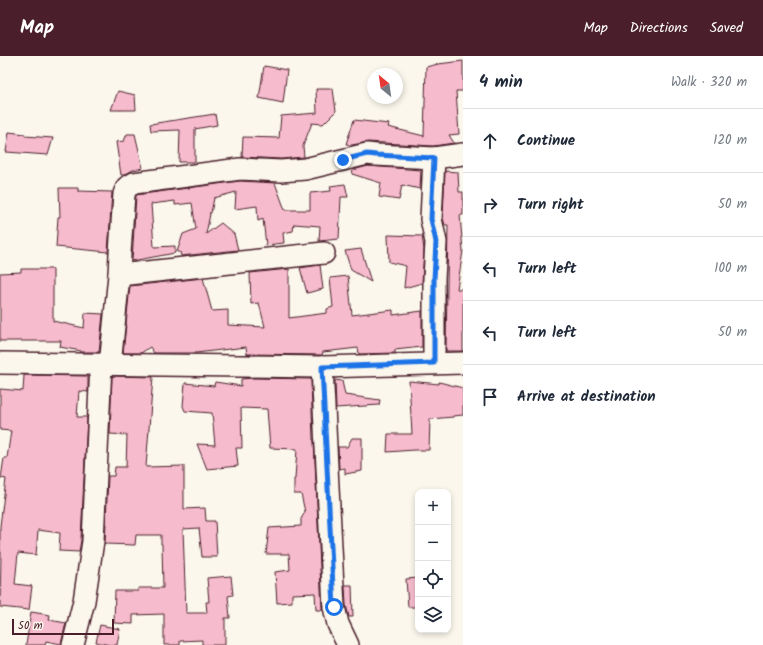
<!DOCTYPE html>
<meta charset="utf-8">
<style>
:root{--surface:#fff;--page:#f2f2f3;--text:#1f2937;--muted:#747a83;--line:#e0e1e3;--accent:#4a1f2b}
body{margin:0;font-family:Kalam,sans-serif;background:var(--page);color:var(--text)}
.controls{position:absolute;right:12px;bottom:12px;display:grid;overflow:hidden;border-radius:8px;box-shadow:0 2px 6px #0003}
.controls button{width:36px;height:36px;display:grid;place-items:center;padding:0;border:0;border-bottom:1px solid var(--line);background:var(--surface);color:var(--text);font:20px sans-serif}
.compass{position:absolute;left:367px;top:12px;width:36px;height:36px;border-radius:50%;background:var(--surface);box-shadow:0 2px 6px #0003;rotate:331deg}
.scale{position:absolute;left:12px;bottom:10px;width:102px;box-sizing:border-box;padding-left:4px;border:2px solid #4a1f2b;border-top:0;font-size:11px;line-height:14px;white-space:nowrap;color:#4a1f2b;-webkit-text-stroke:3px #fbf7ec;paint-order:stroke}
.stop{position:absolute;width:12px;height:12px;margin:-9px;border:3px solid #1a73e8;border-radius:50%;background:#fff}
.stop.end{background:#1a73e8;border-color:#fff;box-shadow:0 1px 4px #0008}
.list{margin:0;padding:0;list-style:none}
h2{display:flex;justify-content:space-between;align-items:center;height:52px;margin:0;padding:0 16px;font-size:17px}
h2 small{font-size:13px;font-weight:400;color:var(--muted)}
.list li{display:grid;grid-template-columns:26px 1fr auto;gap:12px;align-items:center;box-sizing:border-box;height:64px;padding:0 16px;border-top:1px solid var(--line)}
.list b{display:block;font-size:15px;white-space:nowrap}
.list em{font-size:13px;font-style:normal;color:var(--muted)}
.icon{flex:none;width:22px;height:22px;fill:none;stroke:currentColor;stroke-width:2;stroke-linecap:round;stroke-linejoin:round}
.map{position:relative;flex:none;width:463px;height:589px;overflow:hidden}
header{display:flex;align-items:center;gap:24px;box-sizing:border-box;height:56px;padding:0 20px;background:var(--accent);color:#fff}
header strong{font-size:19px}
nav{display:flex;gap:22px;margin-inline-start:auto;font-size:14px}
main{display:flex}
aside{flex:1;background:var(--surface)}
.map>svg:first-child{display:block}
.building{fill:#f6bcce;stroke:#4a1f2b}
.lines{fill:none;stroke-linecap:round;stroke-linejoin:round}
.minor-casing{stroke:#4a1f2b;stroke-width:24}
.minor{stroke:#fbf7ec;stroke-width:21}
.route{stroke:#1a73e8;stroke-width:5}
</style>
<header>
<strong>Map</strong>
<nav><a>Map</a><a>Directions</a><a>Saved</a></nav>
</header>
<main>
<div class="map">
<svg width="463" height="589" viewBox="0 0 463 589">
<rect width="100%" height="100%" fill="#fbf7ec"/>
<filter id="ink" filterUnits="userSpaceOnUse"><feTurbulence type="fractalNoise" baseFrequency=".025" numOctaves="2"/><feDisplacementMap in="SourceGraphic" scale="8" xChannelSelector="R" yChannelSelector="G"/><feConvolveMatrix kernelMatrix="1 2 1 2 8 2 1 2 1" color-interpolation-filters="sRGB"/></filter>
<g filter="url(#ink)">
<g class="building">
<polygon points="463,5 463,35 456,35 459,78 449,79 454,87 433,90 368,86 352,89 346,88 354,64 389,68 388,71 424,80 426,11 438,8"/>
<polygon points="264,10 287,14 283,47 259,42"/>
<polygon points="316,33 333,33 336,55 323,68 312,67 303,90 304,101 281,103 242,101 243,81 279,82 281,60 317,57"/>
<polygon points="118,35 135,39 136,54 111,54"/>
<polygon points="215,58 217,69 195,73 195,106 179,106 180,74 151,75 150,68"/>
<polygon points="9,76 25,78 25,80 53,82 48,99 6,96"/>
<polygon points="127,78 135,78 143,112 133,114 124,119 121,119 116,86 124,85"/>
<polygon points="368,110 421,114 420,133 402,129 399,144 379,141 381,127 352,118 353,114"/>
<polygon points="445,115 458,116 459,136 463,136 463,159 460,159 463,195 457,233 463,233 463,295 446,295 448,169 445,169 443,162"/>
<polygon points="240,125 275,127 285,154 310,154 310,137 331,135 330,130 345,128 348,141 341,141 339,183 319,185 320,170 294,168 293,175 283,177 284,187 266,189 263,163 258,165 257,150 235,153 236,136 214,142 211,157 209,157 210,158 206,178 221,167 234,178 238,194 181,200 180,196 177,196 183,178 196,173 192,147 175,149 175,145 151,148 154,191 175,190 175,197 132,205 136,139"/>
<polygon points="59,132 78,132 78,135 112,136 108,196 56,191 58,161 60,161"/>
<polygon points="388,179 422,180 424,193 422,227 404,232 406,210 389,206"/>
<polygon points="361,193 371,226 351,214 345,195"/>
<polygon points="320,209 323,233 307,237 300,212"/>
<polygon points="21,213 53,213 53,265 84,272 85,257 103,258 99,296 81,296 81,295 60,291 61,285 0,285 0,217 21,216"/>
<polygon points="289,213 289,262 327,257 327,253 333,251 330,222 348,220 352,259 393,254 393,259 422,255 422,291 395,294 395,297 359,298 358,292 323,296 322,299 247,298 246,291 196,297 154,297 150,291 141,297 123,297 130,230 203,222 212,255 228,254 228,269 265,271 259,247 251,248 250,217"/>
<polygon points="24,319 88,320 88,336 79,335 77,361 87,361 81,484 79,496 59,495 60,477 38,474 36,499 18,497 15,528 32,530 29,554 0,551 1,496 0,496 0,470 6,423 1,422 4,402 7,402 11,375 0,374 0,333 23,335"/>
<polygon points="112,320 153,321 146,411 184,410 184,453 205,452 206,465 215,465 217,501 202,501 199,472 183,473 186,557 207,557 206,546 209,546 207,522 231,520 233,539 228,540 230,562 225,562 225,589 202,589 202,584 180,585 180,589 164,589 164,558 133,559 133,568 114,567 115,535 138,535 138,532 163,532 162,488 161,488 161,479 136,479 135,489 105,488 108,420 114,420 115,411 126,411 127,379 110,378"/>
<polygon points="253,322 311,323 313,384 314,384 322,554 316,554 315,537 292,538 292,546 277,547 275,516 290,514 289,498 266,498 269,472 301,470 301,463 305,456 301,438 294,438 294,423 295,423 297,393 270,392 267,353 241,352 242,392 236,392 238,410 207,413 197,388 215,389 212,357 185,355 183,350 185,327 214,330 215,326 241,330 241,323"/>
<polygon points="335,324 342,325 345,339 380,344 379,349 336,352"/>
<polygon points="409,325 439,328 439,326 463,332 463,359 453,360 453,361 430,363 429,394 414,394 387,396 388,378 412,378"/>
<polygon points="352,382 362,382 362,415 345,418 345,412 339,413 338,391 347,391"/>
<polygon points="418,522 418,551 408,551 406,523"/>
<polygon points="345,529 352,529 353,561 349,561 346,549"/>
<polygon points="31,556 50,559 49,564 66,567 61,588 46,585 45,589 26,589"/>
<polygon points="100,569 120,573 117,589 110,589 96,586"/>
</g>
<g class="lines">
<g class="minor-casing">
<g id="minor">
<polyline points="119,219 324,197"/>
<polyline points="0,307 322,311 463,307"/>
<polyline points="434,307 434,223 436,186 431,163 434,102"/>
<polyline points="109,308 111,300 119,219 120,197 124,138 127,131 134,127 240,113 281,115 305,113 367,98 376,99 434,102 463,98"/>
<polyline points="322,311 334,551 338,568 348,589"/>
<polyline points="73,589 84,545 93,485 101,308"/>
</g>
</g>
<use href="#minor" class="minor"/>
</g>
</g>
<g class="lines" filter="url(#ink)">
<polyline class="route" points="334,551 322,311 434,307 434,223 436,186 431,163 434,102 376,99 367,98 343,104"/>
</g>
</svg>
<div class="controls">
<button>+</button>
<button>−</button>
<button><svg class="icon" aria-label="locate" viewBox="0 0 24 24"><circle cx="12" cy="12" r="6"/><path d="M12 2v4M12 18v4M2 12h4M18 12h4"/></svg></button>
<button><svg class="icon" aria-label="layers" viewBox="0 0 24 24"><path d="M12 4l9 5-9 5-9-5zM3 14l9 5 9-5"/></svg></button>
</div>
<svg class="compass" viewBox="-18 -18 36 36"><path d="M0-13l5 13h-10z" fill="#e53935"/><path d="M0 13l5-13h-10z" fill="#747a83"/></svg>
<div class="scale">50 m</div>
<div class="stop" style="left:334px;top:551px"></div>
<div class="stop end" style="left:343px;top:104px"></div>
</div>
<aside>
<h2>4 min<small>Walk · 320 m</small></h2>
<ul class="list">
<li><svg class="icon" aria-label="ahead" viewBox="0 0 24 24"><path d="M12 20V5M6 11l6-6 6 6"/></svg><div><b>Continue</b></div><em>120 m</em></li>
<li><svg class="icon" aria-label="right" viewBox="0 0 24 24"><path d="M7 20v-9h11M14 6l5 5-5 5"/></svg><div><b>Turn right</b></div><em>50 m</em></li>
<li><svg class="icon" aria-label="left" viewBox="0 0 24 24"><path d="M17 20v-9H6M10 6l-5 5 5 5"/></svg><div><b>Turn left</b></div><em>100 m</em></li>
<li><svg class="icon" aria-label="left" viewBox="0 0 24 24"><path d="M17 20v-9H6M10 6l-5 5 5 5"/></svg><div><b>Turn left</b></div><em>50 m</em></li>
<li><svg class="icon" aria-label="arrive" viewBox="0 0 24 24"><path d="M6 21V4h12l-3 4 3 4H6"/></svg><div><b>Arrive at destination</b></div></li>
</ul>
</aside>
</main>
